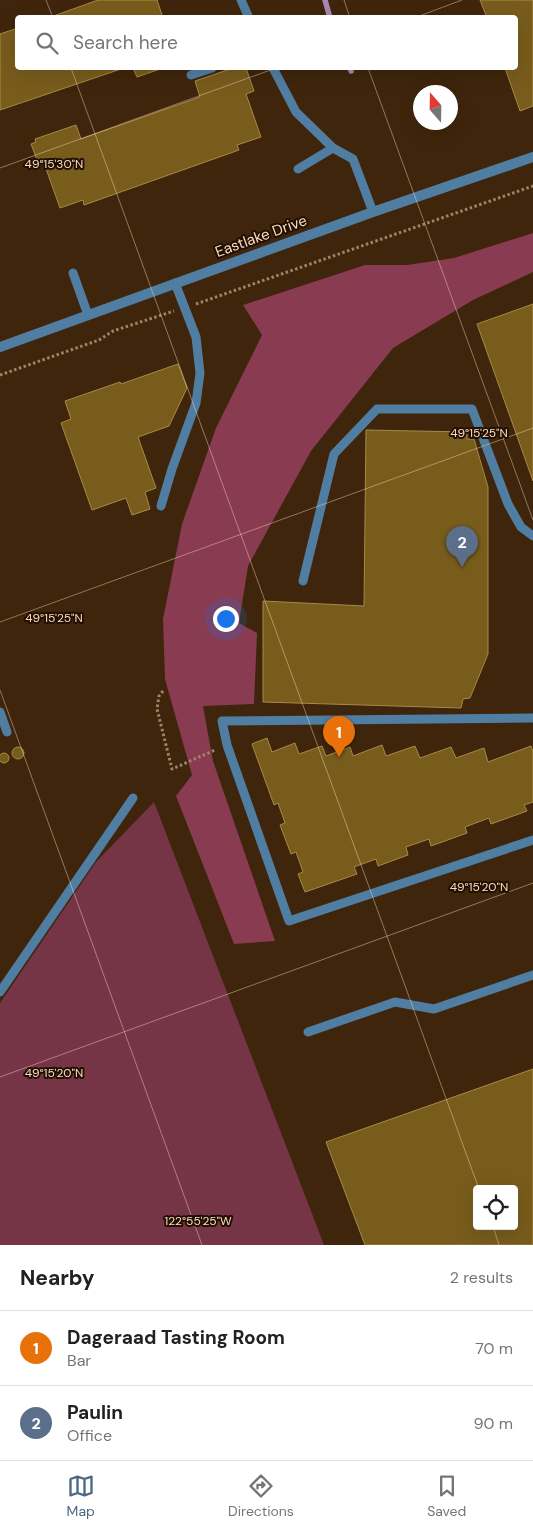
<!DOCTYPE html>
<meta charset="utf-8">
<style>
:root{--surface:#fff;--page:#f6f6f6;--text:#202124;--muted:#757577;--line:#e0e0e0;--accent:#486883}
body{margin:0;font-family:"DM Sans",sans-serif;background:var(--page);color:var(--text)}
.controls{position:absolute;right:15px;bottom:15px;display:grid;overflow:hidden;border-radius:5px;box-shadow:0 5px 20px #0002}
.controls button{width:45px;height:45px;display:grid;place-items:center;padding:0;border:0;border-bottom:1px solid var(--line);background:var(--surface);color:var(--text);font:25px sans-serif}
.compass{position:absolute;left:413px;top:85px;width:45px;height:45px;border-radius:50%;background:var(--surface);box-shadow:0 5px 20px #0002;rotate:340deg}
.you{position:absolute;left:225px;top:618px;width:18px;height:18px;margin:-12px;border:4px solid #fff;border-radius:50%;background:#1a73e8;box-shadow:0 0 0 8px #1a73e833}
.badge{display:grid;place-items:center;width:32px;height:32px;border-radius:50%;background:var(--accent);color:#fff;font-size:16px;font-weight:700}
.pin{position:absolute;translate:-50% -41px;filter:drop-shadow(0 1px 2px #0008)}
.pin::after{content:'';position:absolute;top:26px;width:18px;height:15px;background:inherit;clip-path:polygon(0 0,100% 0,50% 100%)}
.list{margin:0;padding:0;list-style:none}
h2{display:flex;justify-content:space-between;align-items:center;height:65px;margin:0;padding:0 20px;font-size:21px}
h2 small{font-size:16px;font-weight:400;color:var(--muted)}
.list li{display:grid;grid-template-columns:32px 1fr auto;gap:15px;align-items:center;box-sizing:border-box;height:75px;padding:0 20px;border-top:1px solid var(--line)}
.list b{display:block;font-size:19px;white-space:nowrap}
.list p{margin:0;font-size:16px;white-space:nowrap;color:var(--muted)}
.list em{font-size:16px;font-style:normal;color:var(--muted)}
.icon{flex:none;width:28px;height:28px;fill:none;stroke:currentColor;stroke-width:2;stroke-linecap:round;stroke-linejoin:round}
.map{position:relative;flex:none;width:533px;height:1245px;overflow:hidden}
.search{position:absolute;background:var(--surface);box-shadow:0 5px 20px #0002;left:15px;right:15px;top:15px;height:55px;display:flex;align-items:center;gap:12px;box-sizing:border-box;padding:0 18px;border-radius:5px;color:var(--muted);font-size:19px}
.sheet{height:215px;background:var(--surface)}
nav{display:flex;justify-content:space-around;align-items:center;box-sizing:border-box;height:70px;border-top:1px solid var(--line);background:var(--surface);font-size:14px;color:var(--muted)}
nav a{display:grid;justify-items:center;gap:2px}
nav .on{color:var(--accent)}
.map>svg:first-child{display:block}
.green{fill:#763447}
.forest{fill:#893b52}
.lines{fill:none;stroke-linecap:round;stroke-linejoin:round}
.stream{stroke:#a688b1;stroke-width:5.5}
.building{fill:#785c1c;stroke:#a88949;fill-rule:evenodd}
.path{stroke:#9f846a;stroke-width:3;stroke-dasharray:2.5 2.5;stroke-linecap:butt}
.service{stroke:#507ea2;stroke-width:9}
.tertiary{stroke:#507ea2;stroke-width:10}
.ticks{fill:none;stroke:#f7dbc2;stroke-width:1;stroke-opacity:0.45}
.labels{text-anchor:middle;stroke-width:4;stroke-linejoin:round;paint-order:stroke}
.street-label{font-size:15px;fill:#f7dbc2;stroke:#220f00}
.ticks-label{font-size:12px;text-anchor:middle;fill:#f7dbc2;stroke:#220f00;stroke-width:4;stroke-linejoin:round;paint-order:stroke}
</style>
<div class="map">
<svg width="533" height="1245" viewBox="0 0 533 1245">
<rect width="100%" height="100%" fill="#3f250b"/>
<polygon class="green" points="154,802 324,1245 0,1245 0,1003 96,862"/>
<polygon class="forest" points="533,233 533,272 473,300 393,348 311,451 248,566 239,623 257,633 254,704 203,706 213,761 275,941 234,944 176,796 192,775 165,679 163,619 182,524 216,428 262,335 243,305 365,265 407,265 454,258"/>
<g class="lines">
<g class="stream">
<polyline points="325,0 330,18"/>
<polyline points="350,68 351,71"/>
</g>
</g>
<g class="building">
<polygon points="98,0 157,0 163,18 48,18"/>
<polygon points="480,0 533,0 533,106 520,111 505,68 516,68 516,18 487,18"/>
<polygon points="18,28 18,68 124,68 0,110 0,34"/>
<polygon points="133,68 159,68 160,69 137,77"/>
<polygon points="233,68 246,68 254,91 246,94 261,137 237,145 239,150 84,205 83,200 60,208 44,163 39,165 31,144 36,142 35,139 76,125 81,139 200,97 195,81"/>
<polygon points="533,304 533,481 477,324"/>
<polygon points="178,364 187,388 169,426 138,437 156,488 145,492 150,509 132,515 126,498 92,510 61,423 71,419 65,401 120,382 121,384"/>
<polygon points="366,430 467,432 467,439 474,439 488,487 488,654 470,698 463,699 461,708 263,702 263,601 364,606"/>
<polygon points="267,738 272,752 295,743 299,754 322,746 326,756 350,747 353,756 382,745 386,756 415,746 420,758 451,747 456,758 484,748 488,762 531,746 533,751 533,802 524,805 527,811 491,824 489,818 465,827 467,833 431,846 429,839 406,847 408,855 378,866 376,859 354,867 357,874 305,892 298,874 303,872 296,852 291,854 280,825 285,823 278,803 274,805 252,744"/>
<circle cx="18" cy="753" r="6"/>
<circle cx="4" cy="758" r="5"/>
<path d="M533 1069V1245H365L326 1142ZM477 1189H514V1226H477Z"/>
</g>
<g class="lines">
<g class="path">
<polyline points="196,304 533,186"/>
<polyline points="0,375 99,340 113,331 174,311"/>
<polyline points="163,691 159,696 157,709 172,769 215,750"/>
</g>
<g class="service">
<polyline points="241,0 249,18"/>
<polyline points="273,68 296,112 333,148 353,159 373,212"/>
<polyline points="191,75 212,68"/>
<polyline points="298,169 333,148"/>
<polyline points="73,273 88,315"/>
<polyline points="161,506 172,469 196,403 200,373 196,337 175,283"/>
<polyline points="303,581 334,454 377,409 472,409 508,504 521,527 533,536"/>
<polyline points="0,712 7,732"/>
<polyline points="533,718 222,721 227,745 289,921 533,840"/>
<polyline points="0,992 133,798"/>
<polyline points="308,1032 395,1002 434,1009 533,975"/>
</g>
<polyline class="tertiary" points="0,347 373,212 533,157"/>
</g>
<path class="ticks" d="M46 0 53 18M344 0 350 18M414 18 462 0M71 68 479 1189M368 68 533 520M0 168 276 68M0 622 533 428M0 690 202 1245M0 1077 533 883M493 1226 499 1245"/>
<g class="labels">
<g class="street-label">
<text transform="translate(261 236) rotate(-20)" y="5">Eastlake Drive</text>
</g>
</g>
<g class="ticks-label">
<text x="54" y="168">49°15'30"N</text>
<text x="479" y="437">49°15'25"N</text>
<text x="54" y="622">49°15'25"N</text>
<text x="479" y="891">49°15'20"N</text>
<text x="54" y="1077">49°15'20"N</text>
<text x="198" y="1225">122°55'25"W</text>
</g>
</svg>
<div class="controls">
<button><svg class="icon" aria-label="locate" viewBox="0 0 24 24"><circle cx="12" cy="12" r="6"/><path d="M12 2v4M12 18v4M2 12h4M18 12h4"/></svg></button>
</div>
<svg class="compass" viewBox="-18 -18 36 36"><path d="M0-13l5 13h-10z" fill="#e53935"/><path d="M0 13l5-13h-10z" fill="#757577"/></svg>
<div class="you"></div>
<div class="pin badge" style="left:339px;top:757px;background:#e8710a">1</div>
<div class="pin badge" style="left:462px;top:567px;background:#5c6f8a">2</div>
<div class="search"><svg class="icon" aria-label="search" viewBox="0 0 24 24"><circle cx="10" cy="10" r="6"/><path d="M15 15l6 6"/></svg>Search here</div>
</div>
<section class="sheet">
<h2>Nearby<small>2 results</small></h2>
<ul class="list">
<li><span class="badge" style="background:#e8710a">1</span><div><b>Dageraad Tasting Room</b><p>Bar</p></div><em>70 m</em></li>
<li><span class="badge" style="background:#5c6f8a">2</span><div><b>Paulin</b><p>Office</p></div><em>90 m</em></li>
</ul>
</section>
<nav>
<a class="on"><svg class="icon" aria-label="map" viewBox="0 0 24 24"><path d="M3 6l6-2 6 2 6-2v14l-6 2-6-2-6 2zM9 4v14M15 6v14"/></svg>Map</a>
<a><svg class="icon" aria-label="directions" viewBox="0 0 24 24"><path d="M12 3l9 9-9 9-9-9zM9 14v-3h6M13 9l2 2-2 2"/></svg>Directions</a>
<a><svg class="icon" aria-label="saved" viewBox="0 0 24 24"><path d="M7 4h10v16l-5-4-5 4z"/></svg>Saved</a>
</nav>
